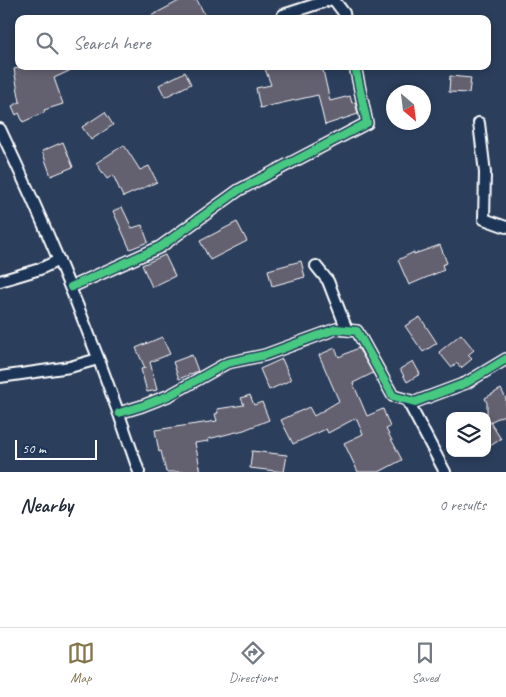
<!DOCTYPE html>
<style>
:root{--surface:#fff;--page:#f6f6f7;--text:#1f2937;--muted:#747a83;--line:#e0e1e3;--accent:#84754c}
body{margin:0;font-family:Caveat,sans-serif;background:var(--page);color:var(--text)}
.controls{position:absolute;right:15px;bottom:15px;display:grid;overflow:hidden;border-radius:10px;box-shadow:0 2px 8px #0003}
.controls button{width:45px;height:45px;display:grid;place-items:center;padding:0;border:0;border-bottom:1px solid var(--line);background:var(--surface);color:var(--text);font:25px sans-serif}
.compass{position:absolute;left:386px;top:85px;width:45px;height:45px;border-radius:50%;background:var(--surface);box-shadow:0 2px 8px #0003;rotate:152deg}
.scale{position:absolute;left:15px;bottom:12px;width:82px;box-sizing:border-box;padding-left:5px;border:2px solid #fff;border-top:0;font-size:14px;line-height:18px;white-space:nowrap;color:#fff;-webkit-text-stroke:4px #1d3557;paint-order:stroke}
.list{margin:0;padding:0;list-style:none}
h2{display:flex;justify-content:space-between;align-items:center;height:65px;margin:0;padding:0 20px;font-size:21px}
h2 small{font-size:16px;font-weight:400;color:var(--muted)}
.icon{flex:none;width:28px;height:28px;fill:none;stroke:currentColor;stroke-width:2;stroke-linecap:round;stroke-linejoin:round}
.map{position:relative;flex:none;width:506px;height:472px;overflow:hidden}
.search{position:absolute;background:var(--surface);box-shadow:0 2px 8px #0003;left:15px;right:15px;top:15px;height:55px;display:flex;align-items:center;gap:12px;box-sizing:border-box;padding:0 18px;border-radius:10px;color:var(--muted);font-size:19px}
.sheet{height:155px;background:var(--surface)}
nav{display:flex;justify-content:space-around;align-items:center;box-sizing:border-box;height:70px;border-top:1px solid var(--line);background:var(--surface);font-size:14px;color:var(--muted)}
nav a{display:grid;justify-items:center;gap:2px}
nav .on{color:var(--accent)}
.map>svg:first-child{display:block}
.building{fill:#646070;stroke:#fff}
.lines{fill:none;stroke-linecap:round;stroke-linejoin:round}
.street-casing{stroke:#fff;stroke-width:14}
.street{stroke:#1d3557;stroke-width:10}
.cycleway-casing{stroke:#1d3557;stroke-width:11}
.cycleway{stroke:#46c982;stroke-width:8}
</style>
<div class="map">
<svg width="506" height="472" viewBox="0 0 506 472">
<rect width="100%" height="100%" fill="#2b3e5c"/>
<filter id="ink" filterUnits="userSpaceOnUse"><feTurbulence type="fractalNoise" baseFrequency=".02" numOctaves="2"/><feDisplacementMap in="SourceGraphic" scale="10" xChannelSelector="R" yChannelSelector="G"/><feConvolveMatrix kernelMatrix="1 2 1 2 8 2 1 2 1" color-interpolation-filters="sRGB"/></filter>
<g filter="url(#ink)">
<g class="building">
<polygon points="181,0 197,0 207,19 145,19"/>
<polygon points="28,66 80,66 54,78 63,104 44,110 45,112 23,122 19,113 16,115 12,106 20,102 14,69"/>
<polygon points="264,66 322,66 330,101 350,96 352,103 355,102 358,114 325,125 318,95 260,108 256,88 271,85"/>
<polygon points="185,72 191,84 165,97 159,85"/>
<polygon points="450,76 471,78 469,93 449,92"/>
<polygon points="105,112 113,125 91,140 82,127"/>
<polygon points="63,142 73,167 51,176 42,151"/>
<polygon points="124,145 140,170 149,166 157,182 123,197 113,175 107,179 96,163"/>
<polygon points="122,207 132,228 142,225 148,242 130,249 113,211"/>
<polygon points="237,222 247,241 210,260 200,241"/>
<polygon points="440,245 447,263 442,265 444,270 409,285 398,260 414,252 414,254"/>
<polygon points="165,255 175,276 152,287 142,265"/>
<polygon points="301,261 305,277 272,286 268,270"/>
<polygon points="420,317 437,343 423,352 405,326"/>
<polygon points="461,334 474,350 468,355 472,359 461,368 457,363 451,367 439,352"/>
<polygon points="162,337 170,354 150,362 157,390 147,392 141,369 145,368 136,348"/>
<polygon points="335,348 339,357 358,348 373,373 353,383 367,416 383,409 390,427 386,429 402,460 379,472 358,472 344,443 363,434 356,418 328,433 326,429 293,444 281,420 309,407 314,416 339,401 319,355"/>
<polygon points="192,355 198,371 179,379 173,362"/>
<polygon points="282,359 291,380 269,390 260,369"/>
<polygon points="413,361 420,374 407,382 400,369"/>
<polygon points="501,389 506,399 506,414 490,422 501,439 487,448 487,403 485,398"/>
<polygon points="250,395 254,405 262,402 269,420 244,430 208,439 209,441 195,443 201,472 166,472 161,451 159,452 155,430 217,421 215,414 218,413 217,409 244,405 241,398"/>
<polygon points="252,451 287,455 284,472 250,468"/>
</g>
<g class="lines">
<g class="street-casing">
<g id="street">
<polyline points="334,0 344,13 345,19"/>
<polyline points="283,15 329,0"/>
<polyline points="479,123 485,173 484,219 506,227"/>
<path d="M0 129C53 241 100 355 139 472"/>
<polyline points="316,266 328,281 347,330"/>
<polyline points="0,281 40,269 59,260"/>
<polyline points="71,287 160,247 239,190 367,123 355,66"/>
<polyline points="0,377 70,367 98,359"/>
<polyline points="407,400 445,472"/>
<polyline points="119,413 142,406 170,395 227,363 265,355 336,329 357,331 393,396 415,402 466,383 506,359"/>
</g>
</g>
<use href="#street" class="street"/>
<g class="cycleway-casing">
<g id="cycleway">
<polyline points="71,287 160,247 239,190 367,123 355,66"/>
<polyline points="119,413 142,406 170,395 227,363 265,355 336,329 357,331 393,396 415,402 466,383 506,359"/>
</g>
</g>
<use href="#cycleway" class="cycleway"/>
</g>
</g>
</svg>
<div class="controls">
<button><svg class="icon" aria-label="layers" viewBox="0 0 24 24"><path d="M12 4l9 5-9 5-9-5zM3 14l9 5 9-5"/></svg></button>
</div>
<svg class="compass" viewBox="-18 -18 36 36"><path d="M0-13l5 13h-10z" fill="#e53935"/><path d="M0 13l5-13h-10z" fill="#747a83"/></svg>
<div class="scale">50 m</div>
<div class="search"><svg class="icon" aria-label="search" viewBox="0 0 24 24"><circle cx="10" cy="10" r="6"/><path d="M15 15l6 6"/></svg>Search here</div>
</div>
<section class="sheet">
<h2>Nearby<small>0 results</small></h2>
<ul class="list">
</ul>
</section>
<nav>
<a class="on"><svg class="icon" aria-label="map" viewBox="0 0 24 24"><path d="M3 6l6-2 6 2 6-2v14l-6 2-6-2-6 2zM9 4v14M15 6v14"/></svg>Map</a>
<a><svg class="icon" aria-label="directions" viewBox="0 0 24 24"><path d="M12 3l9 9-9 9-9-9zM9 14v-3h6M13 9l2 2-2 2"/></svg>Directions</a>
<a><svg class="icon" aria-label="saved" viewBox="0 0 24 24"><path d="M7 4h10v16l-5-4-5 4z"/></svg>Saved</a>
</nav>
